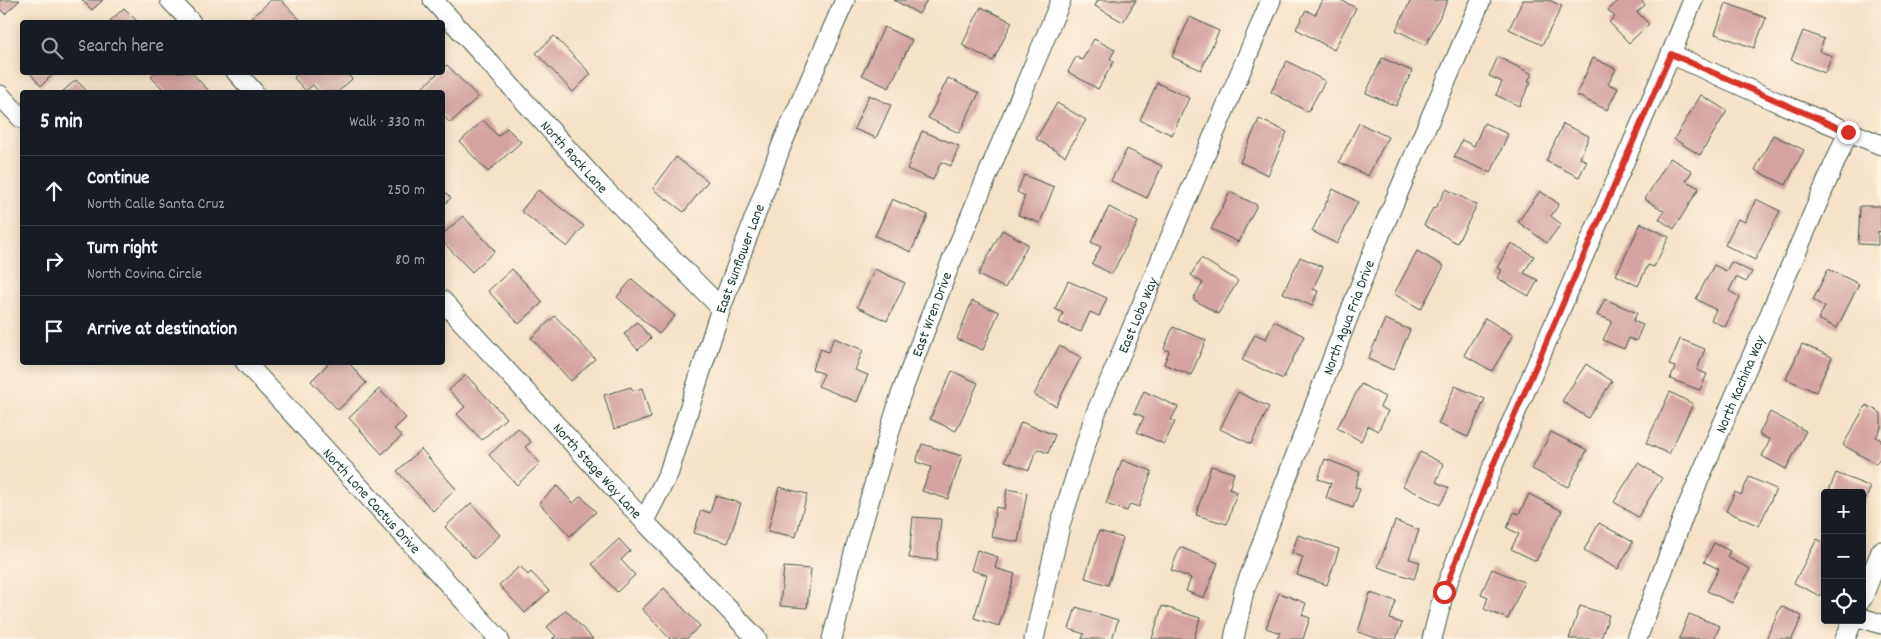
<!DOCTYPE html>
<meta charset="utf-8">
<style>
:root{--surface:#171b24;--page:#242831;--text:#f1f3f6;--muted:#9ea1a6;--line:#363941}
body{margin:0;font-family:Dekko,sans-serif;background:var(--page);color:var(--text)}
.controls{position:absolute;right:15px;bottom:15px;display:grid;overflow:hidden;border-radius:5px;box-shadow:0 2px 12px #0003}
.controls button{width:45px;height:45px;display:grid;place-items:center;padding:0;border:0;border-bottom:1px solid var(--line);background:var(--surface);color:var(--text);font:25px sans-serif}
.stop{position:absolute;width:15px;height:15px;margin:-11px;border:4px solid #d93025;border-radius:50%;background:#fff}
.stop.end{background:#d93025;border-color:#fff;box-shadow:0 1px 5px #0008}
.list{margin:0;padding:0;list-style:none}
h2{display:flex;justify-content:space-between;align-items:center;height:65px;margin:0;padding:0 20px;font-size:21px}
h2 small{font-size:16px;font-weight:400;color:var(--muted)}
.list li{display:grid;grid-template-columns:32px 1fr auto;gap:15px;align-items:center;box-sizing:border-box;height:70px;padding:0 20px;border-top:1px solid var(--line)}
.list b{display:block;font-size:19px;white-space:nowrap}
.list p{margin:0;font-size:16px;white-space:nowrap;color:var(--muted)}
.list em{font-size:16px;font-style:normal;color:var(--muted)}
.icon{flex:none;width:28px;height:28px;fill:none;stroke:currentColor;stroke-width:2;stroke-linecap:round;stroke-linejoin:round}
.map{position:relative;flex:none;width:1881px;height:639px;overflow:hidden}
.search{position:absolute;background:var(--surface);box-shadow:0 2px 12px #0003;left:20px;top:20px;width:425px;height:55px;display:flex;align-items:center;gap:12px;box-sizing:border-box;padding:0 18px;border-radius:5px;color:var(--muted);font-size:19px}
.panel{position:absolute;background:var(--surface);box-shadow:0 2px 12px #0003;left:20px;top:90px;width:425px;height:275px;border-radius:5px}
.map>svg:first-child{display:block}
.building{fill:#d4a2a0}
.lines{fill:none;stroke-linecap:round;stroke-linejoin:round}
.minor-casing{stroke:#3f564a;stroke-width:21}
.minor{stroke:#fff;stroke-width:19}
.route{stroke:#d93025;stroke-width:6}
.labels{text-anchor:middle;stroke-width:4;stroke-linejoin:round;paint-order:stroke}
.street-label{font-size:15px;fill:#1f3d34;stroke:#fcf5e5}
</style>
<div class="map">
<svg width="1881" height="639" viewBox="0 0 1881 639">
<rect width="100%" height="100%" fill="#fcf5e5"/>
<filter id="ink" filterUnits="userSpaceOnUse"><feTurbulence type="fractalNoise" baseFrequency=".02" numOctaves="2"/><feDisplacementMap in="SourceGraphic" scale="10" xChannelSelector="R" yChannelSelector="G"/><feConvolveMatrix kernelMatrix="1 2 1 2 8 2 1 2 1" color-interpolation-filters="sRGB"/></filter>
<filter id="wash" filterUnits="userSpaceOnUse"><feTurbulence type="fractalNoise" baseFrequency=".0096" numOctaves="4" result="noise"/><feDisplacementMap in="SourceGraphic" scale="20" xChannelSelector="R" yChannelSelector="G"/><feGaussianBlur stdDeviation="1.12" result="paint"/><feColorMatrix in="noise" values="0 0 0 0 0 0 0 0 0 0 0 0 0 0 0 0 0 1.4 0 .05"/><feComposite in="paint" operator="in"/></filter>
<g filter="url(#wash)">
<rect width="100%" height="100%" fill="#f5e2c7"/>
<g id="blocks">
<g class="building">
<polygon points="0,0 20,0 5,14 0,9"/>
<polygon points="82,0 103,0 92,10"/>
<polygon points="271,0 281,0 302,22 247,22"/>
<polygon points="894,0 927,0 919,14"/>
<polygon points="1098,0 1136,0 1123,22 1095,6"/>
<polygon points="1323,0 1341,0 1356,8 1334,50 1296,29 1306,10 1315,15"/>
<polygon points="1411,0 1448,0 1426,45 1396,30"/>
<polygon points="1523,0 1549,0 1562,6 1542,45 1509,29"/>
<polygon points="1619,0 1641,0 1645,5 1637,12 1649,24 1629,43 1609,22 1615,17 1608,10"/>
<polygon points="1726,3 1766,18 1754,48 1715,34"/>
<polygon points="981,7 1012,22 993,61 962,45"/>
<polygon points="124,8 138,22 109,22"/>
<polygon points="1190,17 1219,31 1201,70 1172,57"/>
<polygon points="884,27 912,40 889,88 862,75"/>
<polygon points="1803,31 1824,39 1819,51 1832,56 1825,73 1791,60"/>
<polygon points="554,36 591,74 573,92 536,53"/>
<polygon points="1094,39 1115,50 1110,59 1114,61 1098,89 1068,72 1076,57 1082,60"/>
<polygon points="1498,57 1532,74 1528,81 1531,82 1519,106 1496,95 1502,82 1489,76"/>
<polygon points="1382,58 1412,71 1396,106 1366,93"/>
<polygon points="1593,58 1616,69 1608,84 1618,88 1607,110 1576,95"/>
<polygon points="1287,61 1325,81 1308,112 1271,92"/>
<polygon points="447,65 478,97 450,123 442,114 442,92 422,92 420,90 439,72 442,72 442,69"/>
<polygon points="29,72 55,72 41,86"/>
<polygon points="156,72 191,72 210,92 166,92 151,77"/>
<polygon points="299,72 345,72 352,79 338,92 319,92 313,85 306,91 294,78"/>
<polygon points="948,78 979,93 959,133 928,118"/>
<polygon points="76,80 88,92 62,92"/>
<polygon points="1157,83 1189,98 1172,135 1140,120"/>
<polygon points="869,95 891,105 876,138 854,129"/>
<polygon points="1701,95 1727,111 1700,155 1674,139"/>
<polygon points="1057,103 1086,120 1065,156 1036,139"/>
<polygon points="1259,119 1287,132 1268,175 1240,162"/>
<polygon points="483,120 498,136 507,128 521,142 488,172 460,142"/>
<polygon points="1359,123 1388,137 1368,176 1339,162"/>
<polygon points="1484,123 1508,134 1491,173 1454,157 1462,140 1474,146"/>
<polygon points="1563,124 1589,136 1580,158 1587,161 1579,177 1546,161"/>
<polygon points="922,131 959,146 951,166 941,162 933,180 907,169"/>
<polygon points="1773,135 1804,150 1786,185 1755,170"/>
<polygon points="1127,149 1162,166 1147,198 1111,181"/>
<polygon points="676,157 708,181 684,212 653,189"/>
<polygon points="1670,158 1692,171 1686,181 1699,188 1674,229 1659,219 1664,211 1645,199"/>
<polygon points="1024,175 1054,187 1040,223 1018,215 1025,196 1017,192"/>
<polygon points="442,189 451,198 442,206"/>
<polygon points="1333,189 1358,202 1337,244 1312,231"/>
<polygon points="1446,189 1477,205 1457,243 1424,225 1433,208 1435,209"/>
<polygon points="538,190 584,226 567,247 521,211"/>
<polygon points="1540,191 1559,204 1551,216 1561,224 1547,243 1518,222"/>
<polygon points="1230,192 1257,205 1238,242 1211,229"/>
<polygon points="892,199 928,215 911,252 875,236"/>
<polygon points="1756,199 1780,211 1755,260 1725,245 1738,219 1745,222"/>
<polygon points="1860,206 1881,206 1881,232 1878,231 1878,245 1858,244"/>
<polygon points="1109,207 1138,222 1112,274 1092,264 1101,247 1091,242"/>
<polygon points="463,216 495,251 472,272 442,241 442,235"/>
<polygon points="1641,223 1669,237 1654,267 1648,265 1638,286 1616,275"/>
<polygon points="1002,230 1028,244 1005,288 978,275"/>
<polygon points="1511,243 1534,256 1524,273 1538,280 1529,296 1497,278 1502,270 1497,268"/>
<polygon points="1417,251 1444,266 1421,309 1394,294"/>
<polygon points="1300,257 1323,267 1313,289 1318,291 1312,306 1283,293"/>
<polygon points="1201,258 1238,281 1218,314 1193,299 1203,283 1191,275"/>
<polygon points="1731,262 1752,272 1746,282 1736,277 1729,291 1740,297 1725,327 1711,320 1716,310 1696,299 1714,265 1726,271"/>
<polygon points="512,269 543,302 519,324 488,291"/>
<polygon points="875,269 905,283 887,321 857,307"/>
<polygon points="1828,269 1859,284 1837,328 1818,319 1825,307 1813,300"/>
<polygon points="632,279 675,316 659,334 617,297"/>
<polygon points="1068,281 1107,298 1099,316 1090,312 1081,332 1059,323 1063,313 1055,309"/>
<polygon points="1605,299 1637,313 1633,321 1643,325 1636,341 1629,338 1624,349 1603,340 1612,321 1597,315"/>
<polygon points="972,301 999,312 983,350 957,339"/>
<polygon points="555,316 595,359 571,381 531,338"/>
<polygon points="1485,318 1513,335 1492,371 1464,355"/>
<polygon points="1385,319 1410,330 1393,370 1368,359"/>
<polygon points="1274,321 1304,336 1283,379 1242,360 1255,334 1266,339"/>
<polygon points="637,322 651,338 638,350 624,334"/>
<polygon points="1173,327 1206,340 1191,375 1164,364 1169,351 1164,349"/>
<polygon points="834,338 863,350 855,370 868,375 857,402 818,386 824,374 812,369 821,349 828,352"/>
<polygon points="1680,339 1705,349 1697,370 1707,374 1700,390 1670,379 1675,367 1669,365"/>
<polygon points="1802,344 1832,357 1816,392 1786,379"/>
<polygon points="1059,346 1081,357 1056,406 1034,395"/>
<polygon points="330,362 348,362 366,383 338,410 311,381"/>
<polygon points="1586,364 1612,381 1588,418 1562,401"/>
<polygon points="952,371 978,383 956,431 930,419"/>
<polygon points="466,375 506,418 482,440 457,414 465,407 449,390"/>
<polygon points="1361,384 1385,397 1380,407 1388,411 1378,431 1368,426 1361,441 1337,428"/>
<polygon points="1455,386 1485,399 1468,437 1438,424"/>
<polygon points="631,387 633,391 642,388 651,418 614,429 604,395"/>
<polygon points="379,389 406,418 394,429 402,436 382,454 349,418"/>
<polygon points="1144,391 1178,407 1171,420 1175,422 1164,444 1137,432 1144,417 1134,413"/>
<polygon points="1238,392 1269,407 1251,444 1220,429"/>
<polygon points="1670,392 1693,404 1669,454 1646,443"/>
<polygon points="1866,405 1881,413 1881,428 1876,437 1881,440 1881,456 1876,464 1843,445"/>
<polygon points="1770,412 1806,431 1786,469 1762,456 1770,440 1759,434"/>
<polygon points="1021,422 1055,435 1048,453 1037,449 1029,470 1005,461"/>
<polygon points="518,428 531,442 525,447 540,463 517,485 489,455"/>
<polygon points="1551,432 1587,450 1568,487 1532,469"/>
<polygon points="922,444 962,456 948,499 922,491 931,467 916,462"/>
<polygon points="421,449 456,489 433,511 397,471"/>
<polygon points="1420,452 1444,464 1436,482 1449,488 1440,505 1403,486"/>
<polygon points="1325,459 1360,472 1355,487 1360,489 1353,508 1326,498 1331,483 1318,479"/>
<polygon points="1122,460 1152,471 1139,507 1130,504 1127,511 1106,504"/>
<polygon points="1638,463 1662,478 1638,517 1614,502"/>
<polygon points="1211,466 1234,473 1229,489 1237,492 1227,524 1196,515"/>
<polygon points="1836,473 1871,487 1862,508 1862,493 1828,493"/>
<polygon points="1749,477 1776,489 1759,526 1726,511 1735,492 1741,495"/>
<polygon points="557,486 573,503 581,496 596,512 570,536 539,503"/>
<polygon points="779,487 807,494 796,537 768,531"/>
<polygon points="1007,489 1027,493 1018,542 991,537 996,507 1004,509"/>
<polygon points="1529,494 1562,511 1536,561 1511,549 1519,534 1507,528 1514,512 1519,514"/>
<polygon points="715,496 741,503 728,543 694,533 701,510 710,513"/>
<polygon points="471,503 500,535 475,559 445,527"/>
<polygon points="913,517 941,519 937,560 909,558"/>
<polygon points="1395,521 1419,530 1409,559 1420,562 1414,579 1378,567"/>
<polygon points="1599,523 1633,542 1618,569 1584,550"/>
<polygon points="1099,531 1123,538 1108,585 1085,578"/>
<polygon points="1298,535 1339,549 1327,585 1297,575 1303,557 1292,553"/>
<polygon points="619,539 630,551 621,560 635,575 617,592 592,564"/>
<polygon points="1817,539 1825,543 1825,587 1820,596 1794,583"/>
<polygon points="1714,543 1730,551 1727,557 1750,569 1732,603 1707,591 1719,569 1704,562"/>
<polygon points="1180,547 1218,563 1204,598 1186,591 1191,578 1171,570"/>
<polygon points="977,550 998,557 995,568 1015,574 999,626 974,618 987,575 971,570"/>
<polygon points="520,566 528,575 531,572 549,591 525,613 499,585"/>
<polygon points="784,567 811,569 807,608 780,606"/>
<polygon points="1492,569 1524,582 1508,619 1484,609 1488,597 1481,594"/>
<polygon points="664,588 700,626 686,639 670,639 642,609"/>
<polygon points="1279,593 1306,603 1302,615 1310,618 1303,639 1277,639 1280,633 1266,628"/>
<polygon points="1370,593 1396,601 1390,619 1402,623 1396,639 1379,639 1358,632"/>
<polygon points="1162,606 1200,618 1194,639 1152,639"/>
<polygon points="1580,606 1609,615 1601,639 1569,639"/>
<polygon points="1781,606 1802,616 1792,639 1766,639"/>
<polygon points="1076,607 1118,620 1112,639 1082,639 1084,634 1069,629"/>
<polygon points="566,610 593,639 552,639 556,636 547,627"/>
<polygon points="1689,614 1720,626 1714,639 1679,639"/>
</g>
</g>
</g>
<g filter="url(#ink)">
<use href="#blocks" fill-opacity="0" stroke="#3f564a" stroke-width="1"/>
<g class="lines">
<g class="minor-casing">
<g id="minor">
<polyline points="170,0 191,22"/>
<path id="s1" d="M433 0 601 186 721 308"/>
<polyline points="1671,54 1777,102 1881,145"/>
<polyline points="236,72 254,92"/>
<polyline points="0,95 22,119"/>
<path id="s2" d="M442 300 644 521 757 639"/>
<path id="s3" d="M245 362 499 639"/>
<path id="s4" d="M644 521 669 472 721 308 782 144 845 0"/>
<polyline points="1862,599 1881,551"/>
<polyline points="1862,618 1881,624"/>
<path id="s5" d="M832 639 855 549 900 397 947 272 1061 0"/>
<path id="s6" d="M1034 639 1061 522 1095 415 1271 0"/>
<path id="s7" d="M1234 639 1244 591 1374 249 1481 0"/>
<polyline points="1432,639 1444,592 1494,463 1671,54 1693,0"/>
<path id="s8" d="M1637 639 1685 512 1848 132"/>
<polyline points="1845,639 1853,620"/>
</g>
</g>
<use href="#minor" class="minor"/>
</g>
</g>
<g class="lines" filter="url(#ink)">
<polyline class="route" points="1444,592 1494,463 1671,54 1848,132"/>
</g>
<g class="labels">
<g class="street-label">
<text dy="5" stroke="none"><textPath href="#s1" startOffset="211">North Rock Lane</textPath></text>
<text dy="5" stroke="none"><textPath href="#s4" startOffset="280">East Sunflower Lane</textPath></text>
<text dy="5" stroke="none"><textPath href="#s5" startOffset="340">East Wren Drive</textPath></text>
<text dy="5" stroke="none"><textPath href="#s6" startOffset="341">East Lobo Way</textPath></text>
<text dy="5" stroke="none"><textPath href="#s7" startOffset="342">North Agua Fria Drive</textPath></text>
<text dy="5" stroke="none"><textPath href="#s8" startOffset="275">North Kachina Way</textPath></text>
<text dy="5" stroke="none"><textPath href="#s2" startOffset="231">North Stage Way Lane</textPath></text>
<text dy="5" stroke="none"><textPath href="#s3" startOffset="188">North Lone Cactus Drive</textPath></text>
</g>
</g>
</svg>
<div class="controls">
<button>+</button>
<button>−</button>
<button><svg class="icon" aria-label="locate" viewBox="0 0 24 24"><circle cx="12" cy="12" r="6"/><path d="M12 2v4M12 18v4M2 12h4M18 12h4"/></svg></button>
</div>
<div class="stop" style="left:1444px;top:592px"></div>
<div class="stop end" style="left:1848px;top:132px"></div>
<div class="search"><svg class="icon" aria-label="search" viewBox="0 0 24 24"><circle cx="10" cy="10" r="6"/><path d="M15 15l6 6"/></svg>Search here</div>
<section class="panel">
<h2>5 min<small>Walk · 330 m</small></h2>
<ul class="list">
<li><svg class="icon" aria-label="ahead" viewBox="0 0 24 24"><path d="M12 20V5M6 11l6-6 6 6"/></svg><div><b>Continue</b><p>North Calle Santa Cruz</p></div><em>250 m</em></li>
<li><svg class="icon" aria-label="right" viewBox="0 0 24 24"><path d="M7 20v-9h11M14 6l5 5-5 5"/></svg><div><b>Turn right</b><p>North Covina Circle</p></div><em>80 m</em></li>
<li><svg class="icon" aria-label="arrive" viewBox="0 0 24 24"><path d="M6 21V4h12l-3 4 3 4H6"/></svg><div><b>Arrive at destination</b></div></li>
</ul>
</section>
</div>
